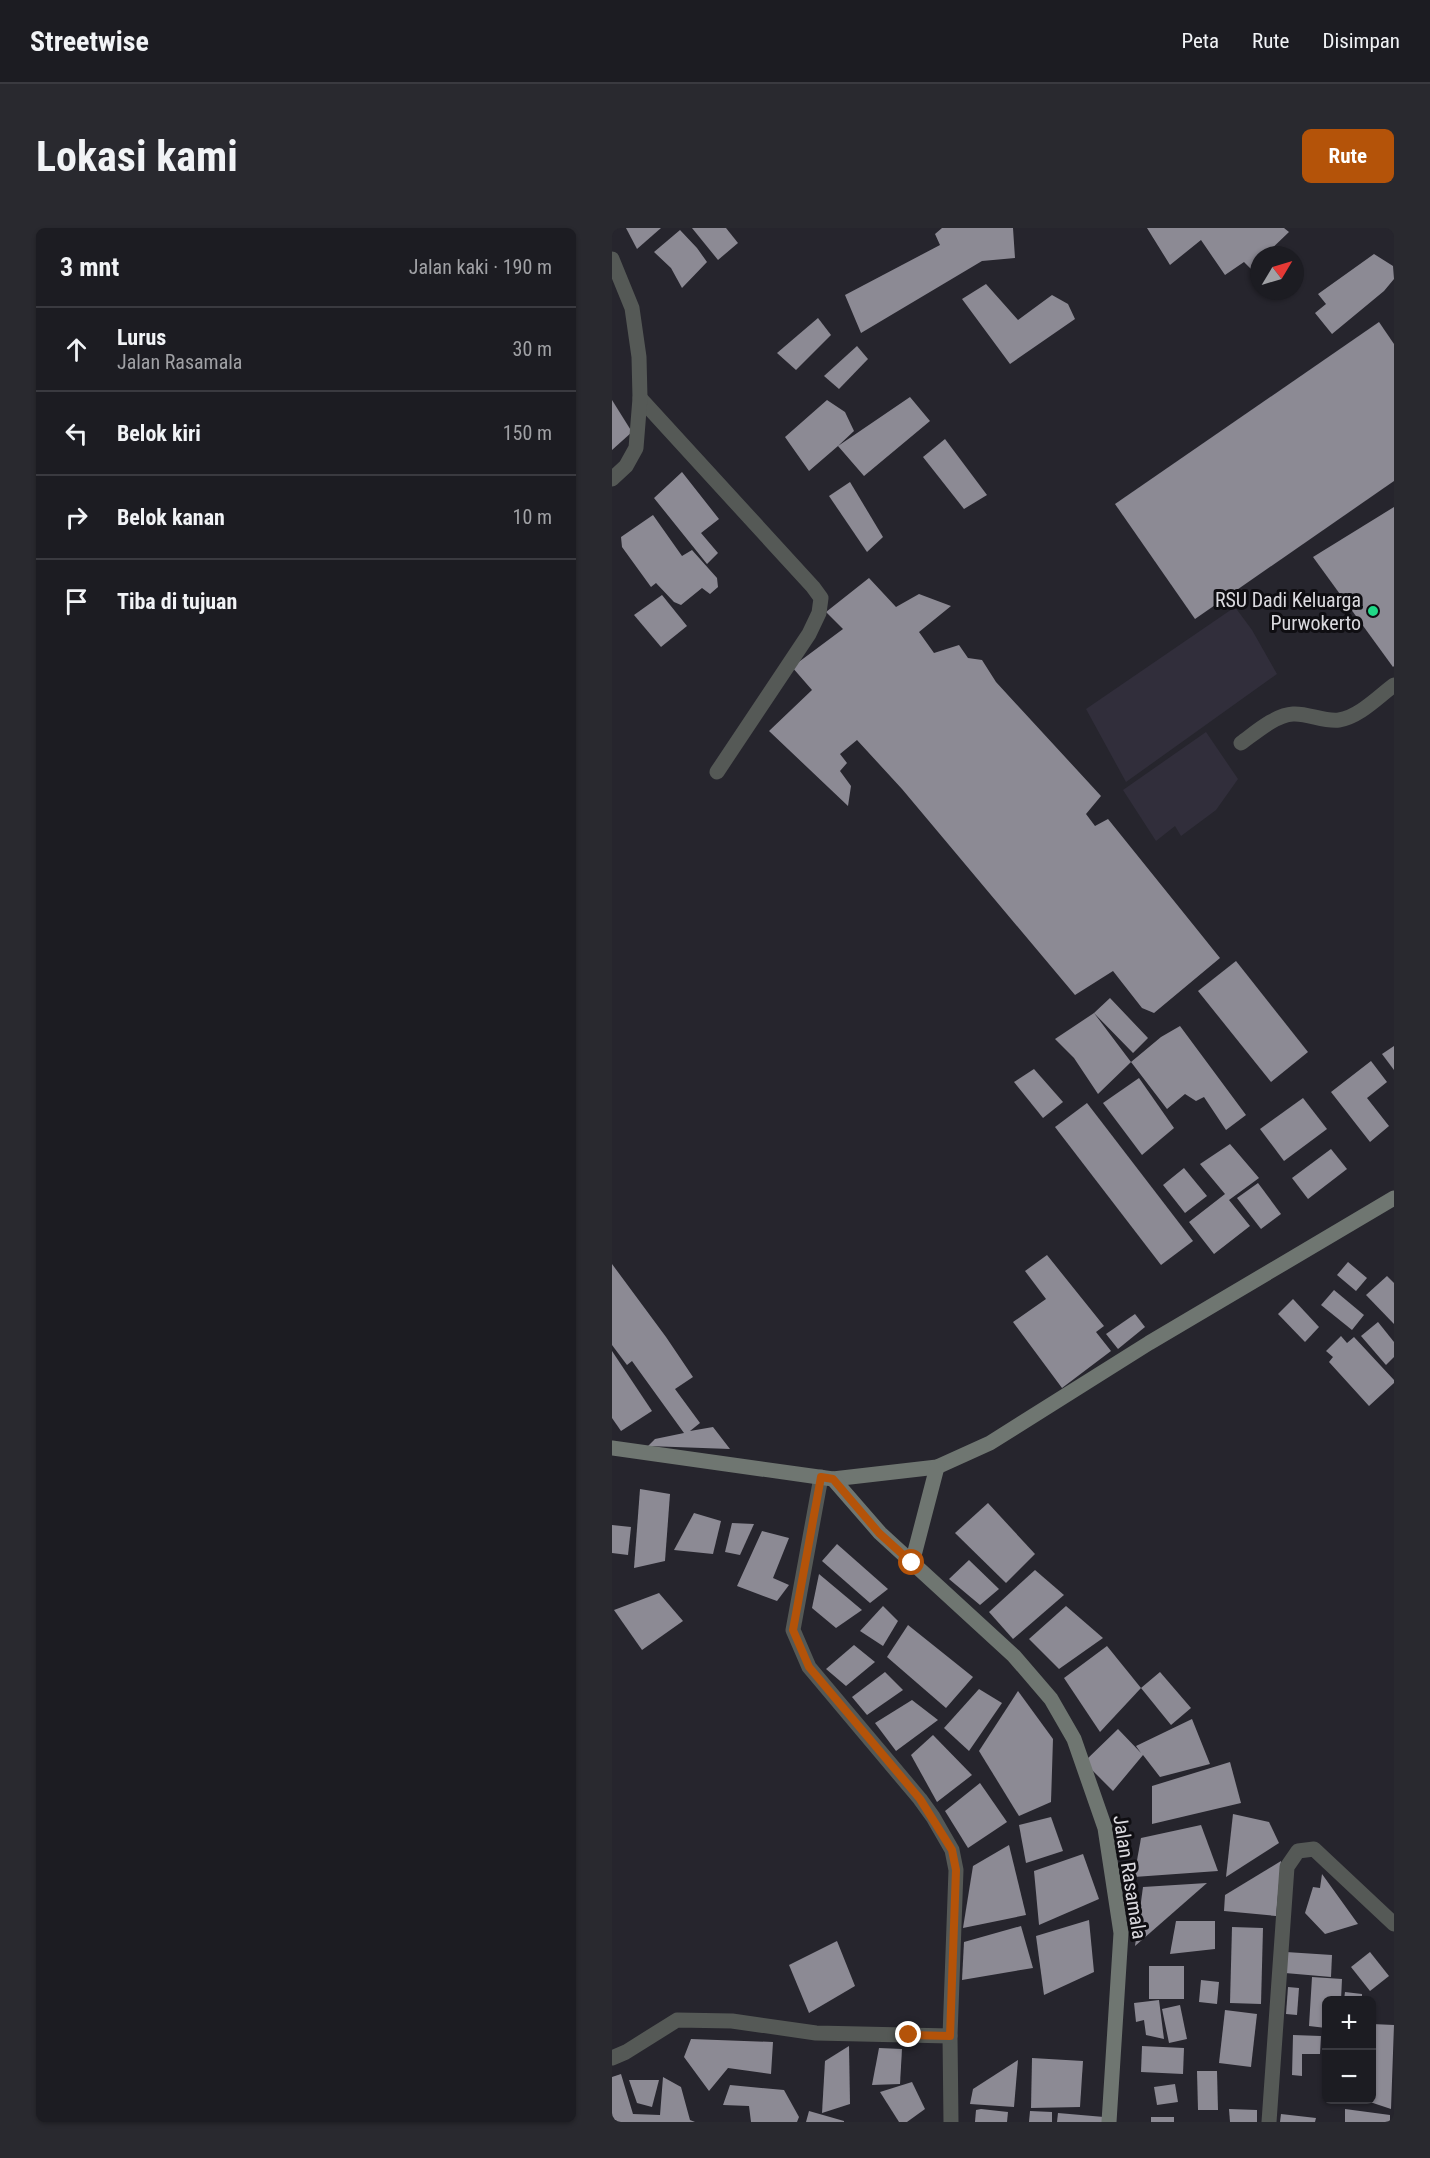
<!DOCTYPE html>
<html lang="id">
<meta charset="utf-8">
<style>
:root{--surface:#1c1c22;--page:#29292f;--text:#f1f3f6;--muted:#a0a1a5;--line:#3a3a40;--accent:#b45309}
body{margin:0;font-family:"Roboto Condensed",sans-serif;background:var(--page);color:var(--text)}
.controls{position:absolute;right:18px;bottom:18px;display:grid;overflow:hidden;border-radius:9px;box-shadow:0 2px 4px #0004}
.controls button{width:54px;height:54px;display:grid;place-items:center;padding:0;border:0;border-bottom:2px solid var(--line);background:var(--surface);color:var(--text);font:30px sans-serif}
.compass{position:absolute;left:638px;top:18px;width:54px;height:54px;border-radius:50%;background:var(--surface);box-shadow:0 2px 4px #0004;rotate:52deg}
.stop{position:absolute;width:18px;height:18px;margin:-14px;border:4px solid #b45309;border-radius:50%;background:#fff}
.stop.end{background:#b45309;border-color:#fff;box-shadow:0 2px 6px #0008}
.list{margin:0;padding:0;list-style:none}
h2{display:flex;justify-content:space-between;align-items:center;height:78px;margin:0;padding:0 24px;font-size:26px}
h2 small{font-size:20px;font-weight:400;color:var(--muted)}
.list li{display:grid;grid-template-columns:39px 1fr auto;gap:18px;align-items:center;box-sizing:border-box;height:84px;padding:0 24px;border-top:2px solid var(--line)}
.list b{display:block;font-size:22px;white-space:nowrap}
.list p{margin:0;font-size:20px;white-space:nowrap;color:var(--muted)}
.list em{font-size:20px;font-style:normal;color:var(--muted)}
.icon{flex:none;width:33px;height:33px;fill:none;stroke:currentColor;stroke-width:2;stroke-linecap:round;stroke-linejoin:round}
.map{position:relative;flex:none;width:782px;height:1894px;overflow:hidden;border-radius:9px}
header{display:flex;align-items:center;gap:36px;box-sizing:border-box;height:84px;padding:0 30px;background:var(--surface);border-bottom:2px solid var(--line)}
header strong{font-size:28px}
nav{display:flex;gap:33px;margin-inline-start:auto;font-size:21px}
.intro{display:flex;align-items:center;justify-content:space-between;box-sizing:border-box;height:144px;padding:0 36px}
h1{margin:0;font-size:42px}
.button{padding:15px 27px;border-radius:9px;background:var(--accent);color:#fff;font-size:21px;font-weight:700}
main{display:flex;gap:36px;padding:0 36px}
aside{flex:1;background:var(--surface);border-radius:9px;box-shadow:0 2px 4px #0004}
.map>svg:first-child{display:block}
.built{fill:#312e3b}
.building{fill:#8c8a94}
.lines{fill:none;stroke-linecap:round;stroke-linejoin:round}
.lane{stroke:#555956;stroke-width:15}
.street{stroke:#555956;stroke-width:15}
.secondary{stroke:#6f7671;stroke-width:15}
.route{stroke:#b45309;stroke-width:8}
.poi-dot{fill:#20d887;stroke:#0f0e12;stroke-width:2}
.labels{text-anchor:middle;stroke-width:6;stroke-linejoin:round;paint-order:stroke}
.poi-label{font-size:20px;fill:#dbdadf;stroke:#0f0e12;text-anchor:end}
.street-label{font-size:20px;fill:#dbdadf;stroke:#0f0e12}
</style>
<header>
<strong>Streetwise</strong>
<nav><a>Peta</a><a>Rute</a><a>Disimpan</a></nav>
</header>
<div class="intro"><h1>Lokasi kami</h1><a class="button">Rute</a></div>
<main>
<aside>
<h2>3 mnt<small>Jalan kaki · 190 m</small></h2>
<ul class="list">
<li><svg class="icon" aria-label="ahead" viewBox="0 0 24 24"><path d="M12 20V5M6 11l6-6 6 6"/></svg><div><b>Lurus</b><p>Jalan Rasamala</p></div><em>30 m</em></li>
<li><svg class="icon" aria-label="left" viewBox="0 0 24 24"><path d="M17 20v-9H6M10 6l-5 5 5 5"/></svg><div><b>Belok kiri</b></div><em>150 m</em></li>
<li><svg class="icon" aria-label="right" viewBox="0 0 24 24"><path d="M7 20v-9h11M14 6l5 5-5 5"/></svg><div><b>Belok kanan</b></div><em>10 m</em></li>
<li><svg class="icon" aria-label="arrive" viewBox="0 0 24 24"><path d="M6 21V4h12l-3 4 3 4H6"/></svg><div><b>Tiba di tujuan</b></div></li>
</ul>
</aside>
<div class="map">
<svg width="782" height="1894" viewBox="0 0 782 1894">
<rect width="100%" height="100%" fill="#26252d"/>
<g class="built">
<polygon points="623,379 640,402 665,446 514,554 474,481"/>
<polygon points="594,504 626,551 604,582 569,608 563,598 544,613 511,562"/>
</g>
<g class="building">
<polygon points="14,0 49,0 25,21"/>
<polygon points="80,0 114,0 126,15 106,32"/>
<polygon points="330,0 401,0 403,30 370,33 249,105 233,67 328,17 323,6"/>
<polygon points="535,0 672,0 677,4 653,27 647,27 647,33 639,41 632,34 613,47 589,12 558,37"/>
<polygon points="68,2 85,20 95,34 70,60 59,40 42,24"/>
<polygon points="762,26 781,38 782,51 772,63 720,106 703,85 714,76 706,66"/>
<polygon points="374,56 406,92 440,67 456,76 463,91 398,136 350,71"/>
<polygon points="206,90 219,107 184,142 165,125"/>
<polygon points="767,94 782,116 782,253 583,391 503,276"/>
<polygon points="245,118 256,131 227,161 212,148"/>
<polygon points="298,169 318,193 252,248 226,218 197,243 173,209 215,172 233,184 242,203 226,218"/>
<polygon points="0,172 20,204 0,222"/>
<polygon points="333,211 375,267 352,281 311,229"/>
<polygon points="70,244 107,291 89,305 106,325 95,336 42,270"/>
<polygon points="238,254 271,309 255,324 217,268"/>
<polygon points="782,279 782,438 781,439 701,329"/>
<polygon points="41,287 70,328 80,322 105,350 106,359 98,366 90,360 69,377 62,374 44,355 39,359 10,319 9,309"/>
<polygon points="257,350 284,379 307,366 339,378 307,404 322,425 347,417 356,430 370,432 384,454 489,568 474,586 483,598 496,591 608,730 542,785 530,780 501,743 463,767 290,561 245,512 228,526 235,535 228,543 239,558 236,578 157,503 200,462 180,439 231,401 214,384"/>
<polygon points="50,367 75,398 49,419 22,387"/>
<polygon points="624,733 696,824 659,854 586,763"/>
<polygon points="498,770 536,810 521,825 482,785 519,834 486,866 462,830 443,811 482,785"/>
<polygon points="568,798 634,887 614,902 592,869 584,873 573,866 555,881 519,834 549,809"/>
<polygon points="782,818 782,842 770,826"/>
<polygon points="759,833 775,854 755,870 777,898 758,914 719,864"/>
<polygon points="422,841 451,874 431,890 402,854"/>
<polygon points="527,850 562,900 530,927 491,875"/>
<polygon points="691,870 715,901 672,933 648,901"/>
<polygon points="475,875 581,1013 549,1037 443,899"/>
<polygon points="618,916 647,950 617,972 638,998 602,1026 577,994 613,966 588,936"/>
<polygon points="719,921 735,941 696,971 680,950"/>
<polygon points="572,940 595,968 573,985 551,957"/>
<polygon points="646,955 669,986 649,1001 625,970"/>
<polygon points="435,1027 492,1098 484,1104 499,1123 450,1160 401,1094 434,1071 413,1043"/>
<polygon points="736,1034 755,1050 744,1063 725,1047"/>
<polygon points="0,1036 54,1109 81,1149 63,1161 88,1195 78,1203 101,1199 118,1221 36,1218 43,1211 72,1205 20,1133 15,1137 0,1117"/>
<polygon points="775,1048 782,1055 782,1096 754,1067"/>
<polygon points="722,1062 752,1087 740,1102 709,1077"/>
<polygon points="681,1071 707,1099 693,1114 666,1086"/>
<polygon points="523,1086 533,1099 506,1121 494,1106"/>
<polygon points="766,1094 782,1114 782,1129 774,1137 749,1108"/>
<polygon points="729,1108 735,1115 742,1109 782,1152 782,1155 757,1178 717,1134 721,1129 714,1123"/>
<polygon points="0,1123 40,1183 9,1203 0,1190"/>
<polygon points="28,1261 58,1266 53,1333 22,1340"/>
<polygon points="376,1275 423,1326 394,1355 343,1305"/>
<polygon points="82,1285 109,1293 101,1326 62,1322"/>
<polygon points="120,1295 142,1296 128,1327 113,1324"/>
<polygon points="0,1297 19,1299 16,1327 0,1325"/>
<polygon points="150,1303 177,1310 161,1350 177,1357 165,1373 125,1358"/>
<polygon points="225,1316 276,1361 258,1375 210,1333"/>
<polygon points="357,1332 387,1361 368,1377 337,1351"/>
<polygon points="423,1342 452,1367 401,1411 377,1384"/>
<polygon points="207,1346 250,1382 224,1400 200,1380"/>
<polygon points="47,1365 71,1393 30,1422 2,1382"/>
<polygon points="271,1378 286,1393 271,1418 248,1403"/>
<polygon points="454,1378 491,1410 447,1441 417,1411"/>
<polygon points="296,1397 361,1449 334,1480 275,1429"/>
<polygon points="242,1417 263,1434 234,1458 214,1441"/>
<polygon points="495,1418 529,1460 488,1504 452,1450"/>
<polygon points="273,1444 291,1462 255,1487 240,1469"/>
<polygon points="548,1444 579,1480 559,1497 529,1460"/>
<polygon points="367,1461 390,1475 357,1523 332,1500"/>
<polygon points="406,1463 441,1511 439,1574 407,1588 367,1523"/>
<polygon points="300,1472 326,1492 284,1523 263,1495"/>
<polygon points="580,1491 598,1536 548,1549 531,1527 501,1563 472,1534 506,1501 529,1525 524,1518"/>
<polygon points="321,1507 360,1547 325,1574 299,1527"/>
<polygon points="618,1534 629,1575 540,1596 540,1558"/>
<polygon points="368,1555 395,1594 356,1620 333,1583"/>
<polygon points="621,1586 657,1594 667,1615 614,1649"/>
<polygon points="439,1589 451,1623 414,1635 407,1597"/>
<polygon points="589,1597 606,1643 522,1649 529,1610"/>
<polygon points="397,1617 414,1687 351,1700 361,1638"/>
<polygon points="471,1626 487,1671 427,1697 422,1643"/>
<polygon points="669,1633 664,1688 612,1683 613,1667"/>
<polygon points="710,1646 746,1696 713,1706 693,1685 701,1659 708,1660"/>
<polygon points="595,1655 523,1718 531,1659"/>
<polygon points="477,1692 482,1744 432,1767 424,1708"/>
<polygon points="564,1693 603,1693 603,1721 558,1726"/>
<polygon points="409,1698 421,1740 350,1752 352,1714"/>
<polygon points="620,1699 651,1700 649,1776 618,1775"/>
<polygon points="225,1713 243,1758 197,1785 177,1737"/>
<polygon points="674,1724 720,1727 719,1749 673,1745"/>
<polygon points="758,1724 777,1748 758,1763 739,1739"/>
<rect x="537" y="1738" width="35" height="33"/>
<polygon points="700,1749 730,1751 729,1772 714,1773 714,1800 697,1798"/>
<polygon points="589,1752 607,1754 605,1776 587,1774"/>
<polygon points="676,1759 687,1760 685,1787 674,1786"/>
<polygon points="733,1764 750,1766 750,1772 732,1772"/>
<polygon points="547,1772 552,1811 534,1807 532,1792 524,1794 522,1775"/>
<polygon points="568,1777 575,1811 557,1815 550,1781"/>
<polygon points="613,1782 645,1786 639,1839 607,1835"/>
<polygon points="760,1796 782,1797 779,1881 752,1872 760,1872"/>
<polygon points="681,1807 709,1808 708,1826 690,1826 690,1848 680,1847"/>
<polygon points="79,1811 161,1814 159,1846 116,1840 97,1863 72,1829"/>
<polygon points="237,1818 238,1876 210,1885 213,1833"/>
<polygon points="530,1818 572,1820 571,1846 529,1844"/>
<polygon points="267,1820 290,1821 288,1856 260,1857"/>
<polygon points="420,1830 471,1833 468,1879 419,1880"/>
<polygon points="406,1832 402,1879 358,1876 361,1861"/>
<polygon points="585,1843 605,1843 606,1882 586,1882"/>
<polygon points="9,1846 21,1886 48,1887 51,1849 69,1859 78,1892 83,1894 0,1894 0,1849"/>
<polygon points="17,1852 47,1852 40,1879 25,1875"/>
<polygon points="300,1854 313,1881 295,1894 287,1894 268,1864"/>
<polygon points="563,1856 566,1874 545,1877 542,1859"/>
<polygon points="118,1857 172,1862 187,1889 185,1894 139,1894 137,1878 111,1877"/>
<polygon points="369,1881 396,1884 395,1894 363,1894 364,1882"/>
<polygon points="617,1881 645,1882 645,1894 618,1894"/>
<polygon points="733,1881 778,1887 778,1894 733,1894"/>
<polygon points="197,1883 232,1893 232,1894 194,1894"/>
<polygon points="418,1883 440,1884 440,1894 417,1894"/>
<polygon points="446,1885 492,1889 491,1894 445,1894"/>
<polygon points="669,1886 704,1890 703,1894 668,1894"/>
<rect x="539" y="1889" width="23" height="5"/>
</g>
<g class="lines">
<g class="lane">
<polyline points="28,170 201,359 209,370 207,385 197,406 105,544"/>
<path d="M629 515C643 505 663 487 681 486 696 485 712 494 727 492 747 489 766 469 782 457"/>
</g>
<g class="street">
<polyline points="0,31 20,80 27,129 28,170 24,220 14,238 0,251"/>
<polyline points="338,1808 339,1894"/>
<polyline points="0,1830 14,1824 65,1792 120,1793 204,1805 338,1808 344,1642 340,1622 321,1589 308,1571 197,1439 181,1402 209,1249"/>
<polyline points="657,1894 675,1639 686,1623 702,1621 782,1696"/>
</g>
<g class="secondary">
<polyline points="0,1220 221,1251 325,1239 378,1215 537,1115 782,970"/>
<polyline points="221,1251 268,1305 402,1428 439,1471 462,1511 493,1600 509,1705 497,1894"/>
<polyline points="300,1335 325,1239"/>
</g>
</g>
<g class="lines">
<polyline class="route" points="297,1807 338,1808 344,1642 340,1622 308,1571 197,1439 181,1402 209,1249 221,1251 267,1305 300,1335"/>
</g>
<circle class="poi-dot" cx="761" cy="383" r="6"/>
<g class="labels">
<g class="poi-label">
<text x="749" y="379">RSU Dadi Keluarga<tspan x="749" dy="23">Purwokerto</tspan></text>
</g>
<g class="street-label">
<text transform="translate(518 1649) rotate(81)" y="7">Jalan Rasamala</text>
</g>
</g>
</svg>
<div class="controls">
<button>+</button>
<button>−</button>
</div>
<svg class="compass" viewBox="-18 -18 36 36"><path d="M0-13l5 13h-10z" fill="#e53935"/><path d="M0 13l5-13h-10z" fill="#a0a1a5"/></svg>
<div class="stop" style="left:300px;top:1335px"></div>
<div class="stop end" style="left:297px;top:1807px"></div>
</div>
</main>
